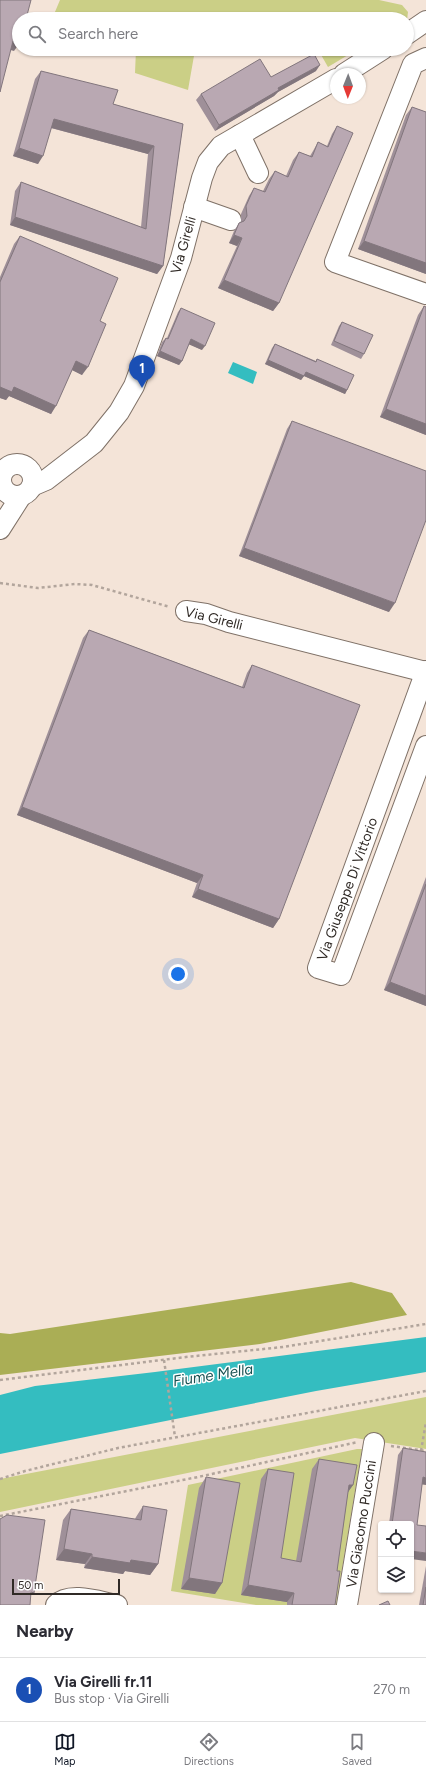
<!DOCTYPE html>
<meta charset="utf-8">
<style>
:root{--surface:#fff;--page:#f7f7f7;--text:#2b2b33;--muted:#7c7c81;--line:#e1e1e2;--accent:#111827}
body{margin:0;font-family:Figtree,sans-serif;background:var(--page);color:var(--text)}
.controls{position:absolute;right:12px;bottom:12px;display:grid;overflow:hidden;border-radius:4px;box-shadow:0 1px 3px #0004}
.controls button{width:36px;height:36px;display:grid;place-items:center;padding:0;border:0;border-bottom:1px solid var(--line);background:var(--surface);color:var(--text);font:20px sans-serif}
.compass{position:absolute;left:330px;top:68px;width:36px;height:36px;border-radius:50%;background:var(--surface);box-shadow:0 1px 3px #0004;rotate:181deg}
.scale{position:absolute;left:12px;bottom:10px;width:108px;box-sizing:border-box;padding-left:4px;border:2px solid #302a26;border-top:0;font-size:11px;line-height:14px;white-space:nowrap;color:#302a26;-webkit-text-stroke:3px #fff;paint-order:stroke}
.you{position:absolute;left:178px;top:974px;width:14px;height:14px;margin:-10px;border:3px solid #fff;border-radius:50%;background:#1a73e8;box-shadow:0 0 0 6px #1a73e833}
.badge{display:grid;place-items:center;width:26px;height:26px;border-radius:50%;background:var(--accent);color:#fff;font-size:13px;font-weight:700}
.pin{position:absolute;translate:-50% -33px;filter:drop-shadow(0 1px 2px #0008)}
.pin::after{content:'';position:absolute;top:21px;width:14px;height:12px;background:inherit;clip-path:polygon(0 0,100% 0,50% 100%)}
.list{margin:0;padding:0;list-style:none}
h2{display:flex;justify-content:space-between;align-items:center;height:52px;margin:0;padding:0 16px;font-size:17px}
h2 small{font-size:13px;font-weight:400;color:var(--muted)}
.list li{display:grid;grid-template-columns:26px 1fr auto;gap:12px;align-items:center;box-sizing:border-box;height:64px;padding:0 16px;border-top:1px solid var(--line)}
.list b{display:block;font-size:15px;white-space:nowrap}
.list p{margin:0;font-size:13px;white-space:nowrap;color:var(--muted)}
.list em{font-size:13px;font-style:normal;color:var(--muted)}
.icon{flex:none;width:22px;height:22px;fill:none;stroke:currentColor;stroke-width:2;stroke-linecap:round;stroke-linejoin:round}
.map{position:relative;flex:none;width:426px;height:1605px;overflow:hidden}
.search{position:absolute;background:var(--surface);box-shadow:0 1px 3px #0004;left:12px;right:12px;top:12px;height:44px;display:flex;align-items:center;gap:10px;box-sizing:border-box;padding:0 14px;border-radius:22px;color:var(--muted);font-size:15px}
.sheet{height:116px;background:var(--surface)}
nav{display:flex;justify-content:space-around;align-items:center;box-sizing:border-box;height:56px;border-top:1px solid var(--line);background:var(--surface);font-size:11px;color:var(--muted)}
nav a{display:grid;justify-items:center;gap:2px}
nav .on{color:var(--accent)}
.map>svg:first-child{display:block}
.green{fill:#cbcf86}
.forest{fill:#aaae55}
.water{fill:#34bdc0}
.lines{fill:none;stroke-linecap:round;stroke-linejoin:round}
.minor-casing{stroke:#7f7167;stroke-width:22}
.path{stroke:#b2a59c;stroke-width:2.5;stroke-dasharray:3 3;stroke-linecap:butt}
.minor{stroke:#fff;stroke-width:20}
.wall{fill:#9f9099}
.shaded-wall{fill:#82767d}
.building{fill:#b9a8b2;stroke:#82767d}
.labels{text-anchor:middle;stroke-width:3;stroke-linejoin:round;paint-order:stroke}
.street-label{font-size:14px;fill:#302a26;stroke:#fff}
.water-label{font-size:15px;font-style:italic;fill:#1a5253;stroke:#fff}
</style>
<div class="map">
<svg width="426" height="1605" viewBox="0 0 426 1605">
<rect width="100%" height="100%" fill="#f4e4d8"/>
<g class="green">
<polygon points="60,0 379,0 402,5 408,12 407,20 407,19 52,19"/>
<polygon points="136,49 230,49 195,50 188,90 135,73"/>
<polygon points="314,49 358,49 328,67 320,53"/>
<polygon points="426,1397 426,1449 355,1438 0,1512 0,1479"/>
<polygon points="357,1449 362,1449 336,1605 256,1605 171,1591 188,1485"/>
</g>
<polygon class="forest" points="351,1282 392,1293 407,1315 260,1344 0,1375 0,1333 10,1334"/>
<g class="water">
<polygon points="233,362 257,372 253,384 228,373"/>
<polygon points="426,1337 426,1372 316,1391 0,1454 0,1395 35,1386 155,1372"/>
</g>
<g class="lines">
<g class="minor-casing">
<g id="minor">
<polyline points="407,34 426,21"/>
<polyline points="426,58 413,64 335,262 426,294"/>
<polyline points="344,74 383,49"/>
<polyline points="240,135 258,173"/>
<polyline points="194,207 231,220"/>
<circle cx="17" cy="480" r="16"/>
<polyline points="32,486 46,480 94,443 119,412 134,386 181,258 202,178 208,162 221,146 336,79"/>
<polyline points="0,529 21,496"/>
<polyline points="186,611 206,614 229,622 426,672"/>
<polyline points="426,671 318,968 341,975 426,746"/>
<path d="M56 1605C70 1591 100 1602 117 1605"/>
<polyline points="347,1605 374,1443"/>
</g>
</g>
<g class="path">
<polyline points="0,583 38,588 75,584 92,585 170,607"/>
<polyline points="164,1360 175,1437"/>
<polyline points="0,1380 186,1357 283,1347 426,1324"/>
<polyline points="391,1446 426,1451"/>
<polyline points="421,1451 426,1422"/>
<polyline points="0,1479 25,1471 118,1448 426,1391"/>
<polyline points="0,1516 198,1477 358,1442"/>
</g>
<use href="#minor" class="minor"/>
</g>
<g class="wall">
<polygon points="41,71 113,104 183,124 163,266 157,274 10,225 15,191 21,182 141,227 148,154 51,128 38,164 13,156 35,79"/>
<polygon points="316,71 278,92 274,96 215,131 196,100 201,94 271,77"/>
<polygon points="412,107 426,112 426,274 358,249 406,115"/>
<polygon points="337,126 279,303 273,311 218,288 237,246 229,243 234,231 239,223 241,222 241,214 249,196 254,188 263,191 269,179 275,171 286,176 293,160 299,152 310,156 313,151 318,142 327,146 332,134"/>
<polygon points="20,236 100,321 82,375 72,370 51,414 9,396 6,400 0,398 0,277 14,244"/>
<polygon points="424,306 426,307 426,435 380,417 418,315"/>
<polygon points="181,308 202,350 189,344 182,361 179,365 157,356 162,342 166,338 167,338 178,312"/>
<polygon points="342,322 364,354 361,359 331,345 339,326"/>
<polygon points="275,344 316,361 317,359 347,390 345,394 304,376 301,380 265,364 272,348"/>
<polygon points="292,421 389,612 239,556 287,429"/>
<polygon points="89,630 242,687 247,673 252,665 279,919 273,928 192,897 197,883 17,815 83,638"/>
<polygon points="426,877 426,1006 384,990"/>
<polygon points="403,1448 422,1485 411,1524 389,1524 398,1455"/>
<polygon points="319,1459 353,1485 348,1492 337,1571 335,1605 287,1605 287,1602 241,1595 261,1479 268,1469 281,1558 296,1561 312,1469"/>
<polygon points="206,1477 222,1583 215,1594 181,1589 199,1488"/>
<polygon points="143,1506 158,1564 150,1575 125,1571 123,1574 84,1568 85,1564 56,1560 63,1520 71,1509 135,1519 136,1517"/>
<polygon points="426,1566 426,1605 419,1605"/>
</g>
<g class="shaded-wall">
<polygon points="13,41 19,42 19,44 14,51 7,49"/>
<polygon points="320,65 316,71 278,92 274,96 215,131 219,125 278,88"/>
<polygon points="54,119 154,146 148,154 48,127"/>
<polygon points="19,148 43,156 38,164 13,156"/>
<polygon points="15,217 163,266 157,274 10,225"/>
<polygon points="234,235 242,238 237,246 229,243"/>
<polygon points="364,241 426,263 426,274 358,249"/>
<polygon points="224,280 279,303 273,311 218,288"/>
<polygon points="191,339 205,346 202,350 188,344"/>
<polygon points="160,351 182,361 179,365 157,356"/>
<polygon points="268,360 306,372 347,390 345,394 304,376 301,380 265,364"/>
<polygon points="76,361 88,367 82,375 70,369"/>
<polygon points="0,387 14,387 56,406 51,414 9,396 6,400 0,398"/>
<polygon points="386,409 426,424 426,435 380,417"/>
<polygon points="244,548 395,603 389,612 239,556"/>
<polygon points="22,807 203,875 197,883 17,815"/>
<polygon points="198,889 279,919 273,928 192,897"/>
<polygon points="390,982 426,996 426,1006 384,990"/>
<polygon points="423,1477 426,1478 426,1485 419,1484"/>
<polygon points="349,1485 353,1485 346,1495"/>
<polygon points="64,1549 92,1554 85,1564 56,1560"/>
<polygon points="411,1551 426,1553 426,1561 411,1559"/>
<polygon points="92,1557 131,1560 158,1564 150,1575 125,1571 123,1574 84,1568"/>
<polygon points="189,1578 222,1583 215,1594 181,1589"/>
<polygon points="248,1585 294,1593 287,1602 241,1595"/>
</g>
<g class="building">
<polygon points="0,0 31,0 26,19 19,19 19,42 13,41 0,92"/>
<polygon points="314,54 320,65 278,88 279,90 219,125 201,94 260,59 271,77"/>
<polygon points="41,71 118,90 113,104 183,124 163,266 15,217 21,182 146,229 154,146 54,119 43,156 19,148"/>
<polygon points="412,107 426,112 426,263 364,241"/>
<polygon points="337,126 353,133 279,303 224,280 242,238 234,235 239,223 244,221 247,216 246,206 254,188 265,192 275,171 288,177 299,152 312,157 318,142 328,147"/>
<polygon points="20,236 118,278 100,321 106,324 88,367 76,361 56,406 14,387 12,392 0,387 0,282"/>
<polygon points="424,306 426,307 426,424 386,409"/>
<polygon points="181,308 215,323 205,346 191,339 182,361 160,351 166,338 168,339"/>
<polygon points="342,322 373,335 364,354 334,341"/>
<polygon points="275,344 316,362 317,359 354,375 347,390 306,372 304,376 268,360"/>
<polygon points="292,421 426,471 426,520 395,603 244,548"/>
<polygon points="89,630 244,688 252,665 360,705 279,919 198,889 203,875 22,807"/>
<polygon points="426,884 426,996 390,982"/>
<polygon points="403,1448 426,1452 426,1478 423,1477 417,1525 426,1526 426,1553 411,1551 411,1524 392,1524"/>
<polygon points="319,1459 357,1465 353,1485 349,1485 337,1571 340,1571 335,1605 292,1605 294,1593 248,1585 268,1469 294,1473 281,1558 301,1562"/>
<polygon points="206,1477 240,1483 222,1583 189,1578"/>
<polygon points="143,1506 167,1510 158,1564 131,1560 130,1563 92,1557 92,1554 64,1549 71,1509 141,1520"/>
<polygon points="7,1515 45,1520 34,1593 31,1592 30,1605 0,1605 0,1519"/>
<polygon points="426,1587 426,1605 423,1605"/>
<polygon points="388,1601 390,1605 379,1605"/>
</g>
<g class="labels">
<g class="street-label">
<text transform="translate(183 245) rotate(-74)" y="5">Via Girelli</text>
<text transform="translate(214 618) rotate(14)" y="5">Via Girelli</text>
<text transform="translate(347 889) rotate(-70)" y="5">Via Giuseppe Di Vittorio</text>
<text transform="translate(361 1524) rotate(-81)" y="5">Via Giacomo Puccini</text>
</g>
<g class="water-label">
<text transform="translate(213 1375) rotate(-9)" y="5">Fiume Mella</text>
</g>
</g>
</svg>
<div class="controls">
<button><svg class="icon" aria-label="locate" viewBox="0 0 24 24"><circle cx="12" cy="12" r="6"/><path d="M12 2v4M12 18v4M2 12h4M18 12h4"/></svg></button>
<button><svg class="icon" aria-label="layers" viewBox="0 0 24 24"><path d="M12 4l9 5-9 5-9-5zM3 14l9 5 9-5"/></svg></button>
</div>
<svg class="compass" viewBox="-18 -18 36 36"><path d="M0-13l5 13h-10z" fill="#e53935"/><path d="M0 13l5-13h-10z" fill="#7c7c81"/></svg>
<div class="scale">50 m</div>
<div class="you"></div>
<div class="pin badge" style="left:142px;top:388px;background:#1a4fb4">1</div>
<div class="search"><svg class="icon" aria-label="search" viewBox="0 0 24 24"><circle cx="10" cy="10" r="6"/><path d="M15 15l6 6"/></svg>Search here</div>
</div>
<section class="sheet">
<h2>Nearby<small></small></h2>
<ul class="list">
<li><span class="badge" style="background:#1a4fb4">1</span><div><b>Via Girelli fr.11</b><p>Bus stop · Via Girelli</p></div><em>270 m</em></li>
</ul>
</section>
<nav>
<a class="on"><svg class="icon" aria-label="map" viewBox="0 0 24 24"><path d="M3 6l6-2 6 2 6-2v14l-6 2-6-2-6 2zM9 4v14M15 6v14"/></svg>Map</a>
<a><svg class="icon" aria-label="directions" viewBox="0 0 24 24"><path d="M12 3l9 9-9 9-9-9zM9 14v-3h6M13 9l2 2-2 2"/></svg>Directions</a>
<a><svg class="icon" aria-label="saved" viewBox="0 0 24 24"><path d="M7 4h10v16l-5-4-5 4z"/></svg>Saved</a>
</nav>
